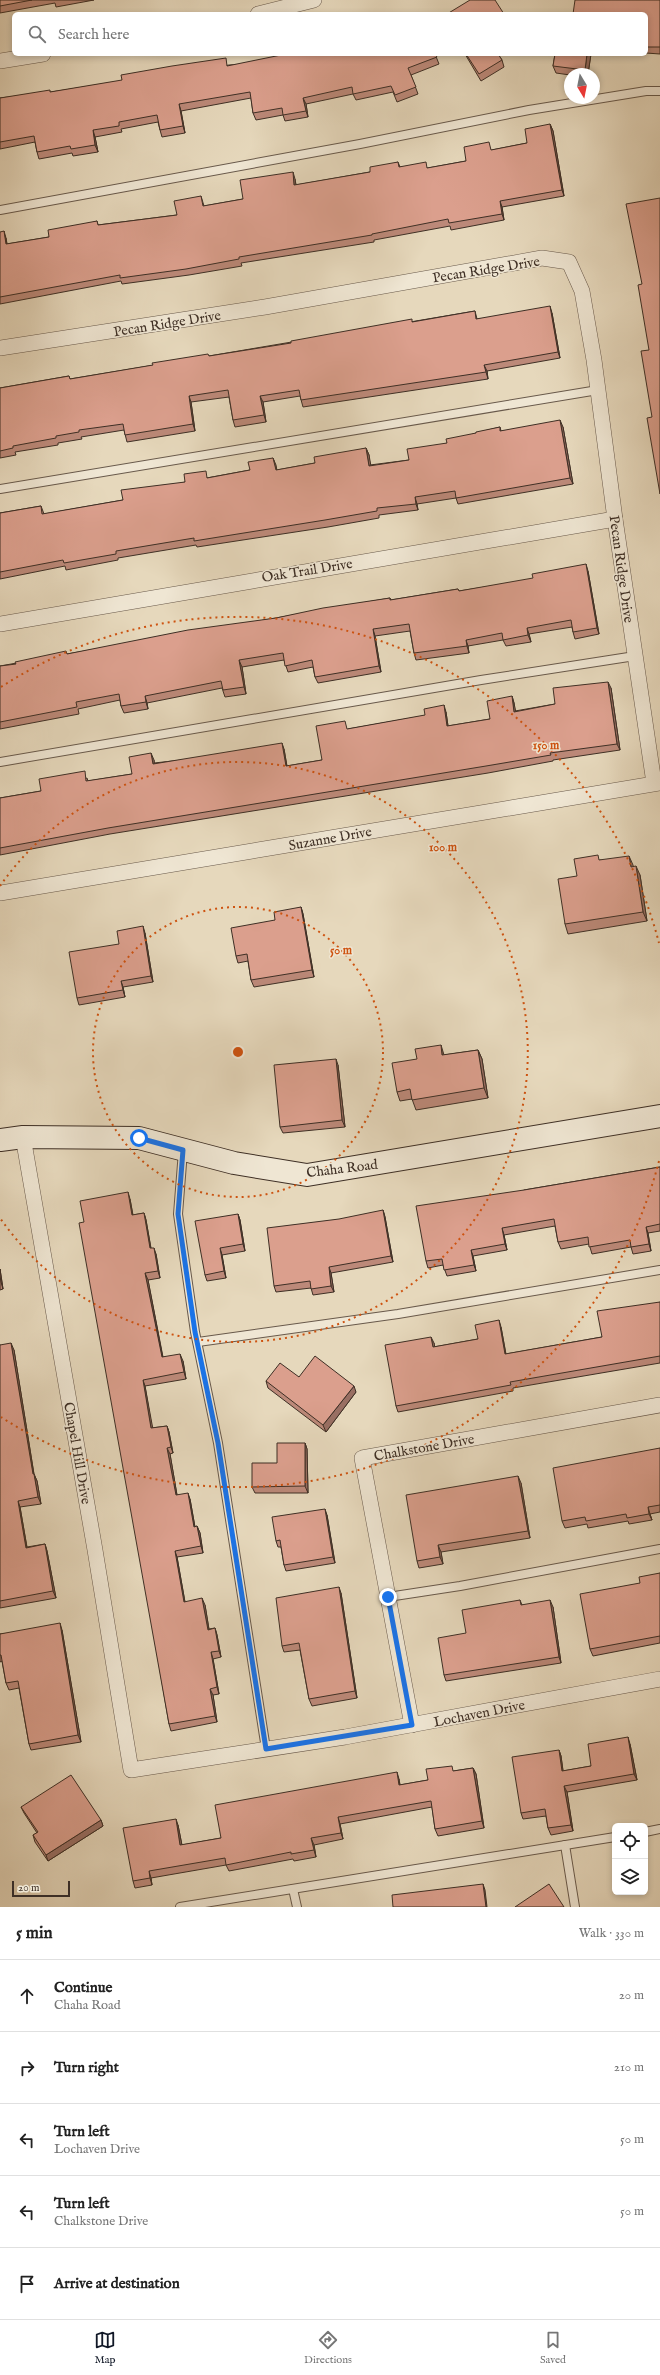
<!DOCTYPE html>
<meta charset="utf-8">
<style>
:root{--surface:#fff;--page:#f2f2f2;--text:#222;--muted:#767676;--line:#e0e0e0;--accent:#111827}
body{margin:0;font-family:"IM FELL English",serif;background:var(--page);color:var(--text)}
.controls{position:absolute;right:12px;bottom:12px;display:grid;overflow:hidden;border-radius:6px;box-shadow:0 2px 6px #0003}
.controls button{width:36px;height:36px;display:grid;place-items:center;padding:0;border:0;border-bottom:1px solid var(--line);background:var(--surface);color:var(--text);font:20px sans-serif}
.compass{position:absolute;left:564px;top:68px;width:36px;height:36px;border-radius:50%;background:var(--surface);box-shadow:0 2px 6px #0003;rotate:170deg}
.scale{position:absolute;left:12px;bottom:10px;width:58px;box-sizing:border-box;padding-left:4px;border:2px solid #3e2f25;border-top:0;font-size:11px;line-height:14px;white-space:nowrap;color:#3e2f25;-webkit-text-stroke:3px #efe6d3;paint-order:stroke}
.stop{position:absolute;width:12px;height:12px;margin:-9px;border:3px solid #1a73e8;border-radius:50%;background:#fff}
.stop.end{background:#1a73e8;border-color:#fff;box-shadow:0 1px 4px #0008}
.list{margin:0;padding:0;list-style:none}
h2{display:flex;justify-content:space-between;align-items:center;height:52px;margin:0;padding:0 16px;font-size:17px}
h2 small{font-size:13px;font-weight:400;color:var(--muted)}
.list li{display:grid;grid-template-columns:26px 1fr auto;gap:12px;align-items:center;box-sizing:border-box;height:72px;padding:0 16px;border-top:1px solid var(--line)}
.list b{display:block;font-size:15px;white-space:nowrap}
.list p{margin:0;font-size:13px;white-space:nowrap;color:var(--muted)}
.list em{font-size:13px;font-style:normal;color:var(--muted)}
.icon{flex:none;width:22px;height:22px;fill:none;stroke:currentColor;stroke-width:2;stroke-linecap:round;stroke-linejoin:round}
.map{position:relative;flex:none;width:660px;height:1907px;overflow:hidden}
.search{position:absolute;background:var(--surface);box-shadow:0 2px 6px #0003;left:12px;right:12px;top:12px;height:44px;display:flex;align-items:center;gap:10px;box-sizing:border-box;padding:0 14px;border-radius:6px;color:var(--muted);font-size:15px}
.sheet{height:412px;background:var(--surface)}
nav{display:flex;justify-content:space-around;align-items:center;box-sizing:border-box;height:56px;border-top:1px solid var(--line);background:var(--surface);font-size:11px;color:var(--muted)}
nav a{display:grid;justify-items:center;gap:2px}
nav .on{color:var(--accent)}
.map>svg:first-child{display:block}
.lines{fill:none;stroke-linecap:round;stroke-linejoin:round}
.lane-casing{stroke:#68594b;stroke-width:10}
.street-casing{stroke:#68594b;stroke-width:16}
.secondary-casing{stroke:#3e2f25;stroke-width:24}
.lane{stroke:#efe6d3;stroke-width:8}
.street{stroke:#efe6d3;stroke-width:15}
.secondary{stroke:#efe6d3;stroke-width:22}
.wall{fill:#bc8979;stroke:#3e2f25}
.shaded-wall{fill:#996f63;stroke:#3e2f25}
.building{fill:#db9f8d;stroke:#3e2f25}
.route{stroke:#1a73e8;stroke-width:5}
.ring{fill:none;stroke:#ce5310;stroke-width:2;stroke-dasharray:2 4}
.labels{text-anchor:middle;stroke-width:3;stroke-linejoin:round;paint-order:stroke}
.street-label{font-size:14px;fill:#3e2f25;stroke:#efe6d3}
.centre{fill:#ce5310;stroke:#efe6d3;stroke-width:2}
.ring-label{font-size:12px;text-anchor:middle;font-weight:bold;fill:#ce5310;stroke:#efe6d3;stroke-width:3;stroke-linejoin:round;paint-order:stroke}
</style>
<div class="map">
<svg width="660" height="1907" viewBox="0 0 660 1907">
<rect width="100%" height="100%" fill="#e6d8bc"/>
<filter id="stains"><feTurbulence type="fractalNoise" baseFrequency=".005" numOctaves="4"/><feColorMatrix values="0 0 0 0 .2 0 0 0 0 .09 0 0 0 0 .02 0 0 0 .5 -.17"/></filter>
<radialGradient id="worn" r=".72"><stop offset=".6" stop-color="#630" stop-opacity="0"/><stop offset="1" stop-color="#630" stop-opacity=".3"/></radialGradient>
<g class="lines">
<g class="lane-casing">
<g id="lane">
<polyline points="0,210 360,144 529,110 646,91 660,91"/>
<polyline points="0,489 598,390"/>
<polyline points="0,762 481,680 635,656"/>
<polyline points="183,1151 178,1214 195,1332 218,1443 266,1749"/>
<polyline points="198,1342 398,1314 660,1270"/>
<polyline points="388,1597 460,1586 660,1549"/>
<polyline points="645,1832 660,1829"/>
<polyline points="565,1845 575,1907"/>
<polyline points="293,1889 297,1907"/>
<polyline points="180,1907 615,1837"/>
</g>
</g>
<g class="street-casing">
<g id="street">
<polyline points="258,14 314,0"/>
<polyline points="0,61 43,54"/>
<polyline points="0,348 265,307 542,258 569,262 582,291 594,360 615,519 654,783"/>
<polyline points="0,624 615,519"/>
<polyline points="0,893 660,783"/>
<polyline points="23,1137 95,1550 131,1770 345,1737 660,1679"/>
<polyline points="412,1725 362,1458 660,1405"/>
</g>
</g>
<g class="secondary-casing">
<polyline id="secondary" points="0,1140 23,1137 139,1138 234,1163 307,1175 660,1116"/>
</g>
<use href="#lane" class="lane"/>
<use href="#street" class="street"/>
<use href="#secondary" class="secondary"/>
</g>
<g class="wall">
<polygon points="0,0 94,0 56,7 55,3 0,13"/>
<polygon points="660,0 660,54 646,53 646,14"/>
<polygon points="435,54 439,64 411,75 418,94 397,102 393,92 356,100 353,94 306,104 308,117 285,121 283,115 256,120 253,113 251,98 181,111 185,133 162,137 160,130 158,122 121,129 122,132 95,137 98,152 73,156 72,153 39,159 37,152 35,142 0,149 0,98 51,92 229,65"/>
<polygon points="465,54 498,54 502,60 504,67 481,81"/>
<polygon points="555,54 591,54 588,74 570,74 570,75 556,73 553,66"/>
<polygon points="550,124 553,131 564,196 502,207 504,220 451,230 450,226 374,240 374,242 241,263 242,266 189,275 122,284 121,281 0,304 0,232 6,238 7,244 49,237 97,221 98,225 177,215 201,196 204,206 243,199 295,179 296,185 370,172 398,162 400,167 428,168 466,161 492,150 527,143"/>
<polygon points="475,311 477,319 552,313 560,358 487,371 488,379 303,407 300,396 263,402 266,422 235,427 233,420 229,397 191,402 195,431 127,442 124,430 81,437 82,439 58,443 58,445 15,452 16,455 0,458 0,388 69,376 70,379 209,356"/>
<polygon points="500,427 501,431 563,427 573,484 458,504 456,498 417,504 418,510 379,515 379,518 328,527 197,547 196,545 118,558 118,560 66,570 65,566 0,579 0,513 41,506 44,514 123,500 185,482 250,470 273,458 277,470 315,463 366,448 369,455 370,465 409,460 447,443 476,433"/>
<polygon points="588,571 599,634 575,639 573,632 572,627 529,634 531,642 506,646 503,640 468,646 469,653 416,660 414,653 410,631 375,636 381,672 318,683 315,677 313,667 288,672 284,660 242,667 246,694 225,697 222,688 147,703 148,709 124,713 121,706 120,700 78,709 79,714 0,729 0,666 67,654 276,618 390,598 391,600 458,589 459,591"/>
<polygon points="611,688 620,750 553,760 553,761 488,773 110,834 0,855 0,798 41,791 87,778 88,781 132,774 154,760 154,763 284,749 287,766 322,760 348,729 446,712 448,726 490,719 512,696 514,703 515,711 555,704"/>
<polygon points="600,860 633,866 640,875 647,921 568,934 565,924 577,876"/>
<polygon points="301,907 303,914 314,977 254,987 251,980 248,961 238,963 236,956 275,920"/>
<polygon points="145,933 153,982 123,987 125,997 79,1005 77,998 119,944"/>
<polygon points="478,1050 482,1059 488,1098 416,1110 412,1099 400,1101 397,1092 444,1055"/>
<polygon points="338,1065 345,1127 283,1133 280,1127"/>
<polygon points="660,1167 660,1231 648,1233 651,1251 633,1254 631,1247 592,1254 589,1244 561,1249 558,1242 555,1226 504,1235 507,1250 473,1256 476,1271 447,1276 443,1265 428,1268 426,1261 524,1190"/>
<polygon points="130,1199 133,1215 144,1213 146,1220 151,1248 156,1254 160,1278 148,1280 163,1357 183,1361 186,1379 145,1386 152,1428 167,1426 169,1432 173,1453 170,1454 177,1495 190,1499 195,1527 197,1526 200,1533 203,1553 177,1557 185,1602 205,1605 209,1629 215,1628 217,1635 221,1657 213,1659 219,1694 213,1695 217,1722 171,1731 169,1724 84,1222"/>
<polygon points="383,1210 385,1217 393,1262 331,1273 334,1292 313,1295 311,1288 276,1292 274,1286"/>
<polygon points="238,1214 240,1220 245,1251 222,1255 226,1278 207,1281 205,1275"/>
<polygon points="0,1269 3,1289 0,1290"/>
<polygon points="660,1302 660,1363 513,1388 513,1391 398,1412 396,1406 434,1343 434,1347 478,1339 501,1327 506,1354 602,1337"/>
<polygon points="0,1345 14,1350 34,1474 37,1481 41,1504 20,1507 27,1547 45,1544 47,1551 56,1598 0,1608"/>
<polygon points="299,1377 356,1392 326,1432 268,1388 266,1381"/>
<polygon points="305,1443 307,1449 308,1493 255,1493 252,1487"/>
<polygon points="660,1448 660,1512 650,1514 652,1520 629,1524 628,1521 588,1528 587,1524 565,1528 562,1521"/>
<polygon points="521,1483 530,1538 441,1552 443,1564 419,1568 417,1561"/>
<polygon points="327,1515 335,1563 286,1571 284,1565 281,1547 278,1547 276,1541"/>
<polygon points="660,1573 660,1643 593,1656 590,1649 640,1583"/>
<polygon points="341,1593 357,1698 312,1706 309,1699 300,1650 284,1652 282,1646"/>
<polygon points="520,1600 522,1605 553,1607 561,1663 446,1681 444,1675 466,1633"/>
<polygon points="62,1630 81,1742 31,1750 29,1744 19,1688 9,1690 6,1683 2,1661 0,1662 0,1634"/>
<polygon points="630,1744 637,1780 567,1792 573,1831 551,1835 548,1828 546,1816 523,1819 521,1813 559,1750 561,1756 563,1771 591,1766"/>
<polygon points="473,1768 476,1774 484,1828 438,1836 435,1829 432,1807 340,1824 343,1839 314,1845 316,1857 294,1861 293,1859 229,1871 226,1865 151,1878 152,1885 135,1888 133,1881 178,1825 182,1845 221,1838 399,1779 400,1785 428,1780 454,1771"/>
<polygon points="21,1807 101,1820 103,1826 48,1861 35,1842 33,1835 37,1833 24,1813"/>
</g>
<g class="shaded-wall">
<polygon points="587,54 591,54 588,74 587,74 585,70"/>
<polygon points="303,98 306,104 308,117 306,111"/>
<polygon points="179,104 181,111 185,133 183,126"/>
<polygon points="550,124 553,131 564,196 562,190"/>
<polygon points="93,130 95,137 98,152 95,145"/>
<polygon points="293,172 295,179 297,192 294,185"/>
<polygon points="500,201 502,207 504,220 502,214"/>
<polygon points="4,231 6,238 8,251 6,244"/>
<polygon points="550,306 552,313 560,358 558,352"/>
<polygon points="484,365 487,371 488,379"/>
<polygon points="189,396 191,402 195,431 193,424"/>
<polygon points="260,396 263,402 266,422 264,415"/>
<polygon points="560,420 563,427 573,484 570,478"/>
<polygon points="366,448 369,455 372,472 369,466"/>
<polygon points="273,458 276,465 278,477 276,470"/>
<polygon points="415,497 417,504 418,510 416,504"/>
<polygon points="586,564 588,571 599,634 597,628"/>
<polygon points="527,628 529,634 531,642 528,635"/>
<polygon points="373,629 375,636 381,672 379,666"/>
<polygon points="466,640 468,646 469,653 467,646"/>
<polygon points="239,660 242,667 246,694 244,687"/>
<polygon points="608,682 611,688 620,750 617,744"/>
<polygon points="145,696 147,703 148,709 146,702"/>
<polygon points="512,696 514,703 517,718 514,712"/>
<polygon points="444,705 446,712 449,733 447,726"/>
<polygon points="282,743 284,749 288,773 286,766"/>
<polygon points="151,753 154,760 155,770 153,764"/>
<polygon points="629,856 633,865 635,876 631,867"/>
<polygon points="636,866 640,875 647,921 643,912"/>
<polygon points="301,907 303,914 314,977 312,970"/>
<polygon points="143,926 145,933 153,982 151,976"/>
<polygon points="121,981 123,987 125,997 123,990"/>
<polygon points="441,1045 444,1055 446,1065 442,1055"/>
<polygon points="478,1050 482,1059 488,1098 484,1088"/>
<polygon points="336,1059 338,1065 345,1127 342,1120"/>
<polygon points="128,1192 130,1199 134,1222 132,1215"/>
<polygon points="383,1210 385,1217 393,1262 391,1256"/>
<polygon points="144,1213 146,1220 152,1255 150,1248"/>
<polygon points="238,1214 240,1220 245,1251 243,1244"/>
<polygon points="646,1227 648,1233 651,1251 649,1244"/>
<polygon points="502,1228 504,1235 507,1250 505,1244"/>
<polygon points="154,1248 156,1254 160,1278 158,1271"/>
<polygon points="220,1248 222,1255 226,1278 224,1271"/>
<polygon points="471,1250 473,1256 476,1271 474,1265"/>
<polygon points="329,1267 331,1273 334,1292 331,1286"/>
<polygon points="0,1269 3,1289 1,1282 0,1276"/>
<polygon points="145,1273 148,1280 164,1364 162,1357"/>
<polygon points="499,1320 501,1327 507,1361 505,1354"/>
<polygon points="431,1337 434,1343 436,1353 433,1347"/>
<polygon points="11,1343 14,1350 35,1481 33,1474"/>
<polygon points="180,1354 183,1361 186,1379 184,1372"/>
<polygon points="143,1380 145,1386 154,1435 151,1428"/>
<polygon points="354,1386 356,1392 326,1432 323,1425"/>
<polygon points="167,1426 169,1432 173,1453 171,1447"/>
<polygon points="305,1443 307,1449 308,1493 305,1486"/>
<polygon points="167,1448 170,1454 178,1501 176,1495"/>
<polygon points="34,1474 37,1481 41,1504 38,1497"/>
<polygon points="518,1476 521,1483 530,1538 528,1531"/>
<polygon points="188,1493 190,1499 196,1533 194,1527"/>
<polygon points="18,1501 20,1507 28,1554 26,1548"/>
<polygon points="648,1507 650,1514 652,1520 649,1514"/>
<polygon points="325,1509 327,1515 335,1563 333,1557"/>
<polygon points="197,1526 200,1533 203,1553 201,1546"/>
<polygon points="45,1544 47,1551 56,1598 53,1591"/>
<polygon points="438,1545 441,1552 443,1564 440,1557"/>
<polygon points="175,1551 177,1557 186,1608 184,1602"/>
<polygon points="339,1587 341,1593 357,1698 355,1691"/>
<polygon points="202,1598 205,1605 210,1636 208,1630"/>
<polygon points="550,1600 553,1607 561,1663 559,1657"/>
<polygon points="60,1623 62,1630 81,1742 78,1735"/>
<polygon points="215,1628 217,1635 221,1657 219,1651"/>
<polygon points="211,1652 213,1659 219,1694 217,1687"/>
<polygon points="210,1689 213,1695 217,1722 215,1716"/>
<polygon points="628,1737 630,1744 637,1780 634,1774"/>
<polygon points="559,1750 561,1756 564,1778 562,1771"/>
<polygon points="473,1768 476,1774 484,1828 482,1821"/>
<polygon points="397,1772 399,1779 401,1792 399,1785"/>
<polygon points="564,1786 567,1792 573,1831 571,1825"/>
<polygon points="338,1817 340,1824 343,1839 341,1833"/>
<polygon points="176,1819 178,1825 183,1851 180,1845"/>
<polygon points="101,1820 103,1826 48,1861 46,1855"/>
<polygon points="311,1838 314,1845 316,1857 314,1850"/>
<polygon points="149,1871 151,1878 152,1885 150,1878"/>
<polygon points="483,1884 485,1890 487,1907 486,1907"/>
</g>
<g class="building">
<polygon points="0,0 32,0 0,6"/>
<polygon points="470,0 495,0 504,14 447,14"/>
<polygon points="575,0 660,0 660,47 646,47 646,14 573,14"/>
<polygon points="286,54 435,54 437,57 408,68 416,87 395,95 391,86 353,94 352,87 303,98 306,111 283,115 282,108 253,113 250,92 179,104 183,126 160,130 157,115 119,122 119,126 93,130 95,145 71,149 70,146 37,152 34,136 0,142 0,98 50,90 50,92 122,80 121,75 172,66 226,58 227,66"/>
<polygon points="466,54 498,54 502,60 479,74"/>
<polygon points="555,54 587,54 585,70 553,66"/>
<polygon points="550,124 562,190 500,201 502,214 449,223 448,219 372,234 372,235 239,257 239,259 186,269 120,278 120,275 0,297 0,232 4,231 6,244 49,237 48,230 97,221 98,225 177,215 174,201 201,196 203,206 243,199 240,180 293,172 294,185 370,172 370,167 398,162 399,167 426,162 427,168 466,161 464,147 489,142 491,150 527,143 525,129"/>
<polygon points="660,198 660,494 647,418 652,417 641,351 649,350 638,285 642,284 626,204"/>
<polygon points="550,306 558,352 484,365 486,372 301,400 299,390 260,396 264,415 233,420 228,390 189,396 193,424 125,435 123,424 79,430 79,432 56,436 56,438 13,446 13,448 0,451 0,388 69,376 70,379 153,365 152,363 208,354 209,356 291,343 291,341 412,319 412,322 475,311 476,319"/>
<polygon points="560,420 570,478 456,498 455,491 415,497 416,504 377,508 377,511 325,520 194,541 194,538 116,551 116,554 64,563 63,560 0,572 0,513 41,506 42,514 123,500 121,490 185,482 184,474 206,471 207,478 250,470 248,462 273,458 276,470 315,463 314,457 366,448 369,466 409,460 407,449 447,443 446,439 476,433 476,432 500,427 500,431"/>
<polygon points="586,564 597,628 573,632 571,620 527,628 528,635 503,640 502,633 466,640 467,646 414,653 409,624 373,629 379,666 315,677 312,660 285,666 283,653 239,660 244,687 223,690 221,681 145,696 146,702 121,706 119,694 76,702 77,707 0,722 0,666 16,664 15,662 66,651 67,654 188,630 276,618 323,608 390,598 390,600 458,589 459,591 533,578 532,574"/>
<polygon points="608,682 617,744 550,753 551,755 486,766 108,828 0,848 0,798 41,791 39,779 85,771 86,781 132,774 129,757 151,753 153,764 282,743 286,766 322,760 316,726 345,721 347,729 425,715 424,709 444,705 447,726 490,719 487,701 512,696 514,712 555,704 553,688"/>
<polygon points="598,855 599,860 629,856 631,867 636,866 643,912 565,924 558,879 577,876 574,859"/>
<polygon points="301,907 312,970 251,980 247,954 236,956 231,928 275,920 274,912"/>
<polygon points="143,926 151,976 121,981 123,990 77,998 69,952 119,944 117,931"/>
<polygon points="441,1045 442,1055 478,1050 484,1088 412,1100 410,1089 397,1092 392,1063 417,1059 415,1049"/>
<polygon points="336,1059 342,1120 280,1127 274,1065"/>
<polygon points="660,1167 660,1224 646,1227 649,1244 631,1247 630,1240 589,1247 588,1237 558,1242 554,1219 502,1228 505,1244 471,1250 474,1265 444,1270 442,1259 426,1261 416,1206 524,1190"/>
<polygon points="128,1192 132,1215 144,1213 150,1248 154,1248 158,1271 145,1273 162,1357 180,1354 184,1372 143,1380 151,1428 167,1426 171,1447 167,1448 176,1495 188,1493 194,1527 197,1526 201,1546 175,1551 184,1602 202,1598 208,1630 215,1628 219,1651 211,1652 217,1687 210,1689 215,1716 169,1724 79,1223 84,1222 80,1201"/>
<polygon points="383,1210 391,1256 329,1267 331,1286 311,1289 310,1281 274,1286 267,1228 339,1219"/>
<polygon points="238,1214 243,1244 220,1248 224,1271 205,1275 195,1221"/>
<polygon points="660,1302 660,1356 510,1382 511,1385 396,1406 385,1345 431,1337 433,1347 478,1339 475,1325 499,1320 505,1354 602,1337 597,1311"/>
<polygon points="11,1343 33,1474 34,1474 38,1497 18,1501 26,1548 45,1544 53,1591 0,1601 0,1345"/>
<polygon points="315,1356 354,1386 323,1425 266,1381 280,1363 299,1377"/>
<polygon points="277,1443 305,1443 305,1486 252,1487 252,1463 277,1463"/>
<polygon points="660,1448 660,1505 648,1507 649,1514 627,1518 626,1514 586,1521 585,1517 562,1521 553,1468"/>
<polygon points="518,1476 528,1531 438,1545 440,1557 417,1561 406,1495"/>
<polygon points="325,1509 333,1557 284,1565 280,1540 276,1541 272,1517"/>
<polygon points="660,1573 660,1636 590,1649 580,1594 640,1583 639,1577"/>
<polygon points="339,1587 355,1691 309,1699 299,1643 282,1646 276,1598"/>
<polygon points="520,1600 521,1605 550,1600 559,1657 444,1675 438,1638 466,1633 462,1610"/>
<polygon points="60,1623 78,1735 29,1744 18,1681 6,1683 1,1655 0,1655 0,1634"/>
<polygon points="628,1737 634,1774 564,1786 571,1825 548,1828 545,1809 521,1813 512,1757 559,1750 562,1771 591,1766 588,1744"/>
<polygon points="452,1766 453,1771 473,1768 482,1821 435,1829 431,1801 338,1817 341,1833 311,1838 314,1850 291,1854 291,1852 226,1865 225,1858 149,1871 150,1878 133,1881 123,1828 176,1819 180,1845 221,1838 215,1805 397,1772 399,1785 428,1780 426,1769"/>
<polygon points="71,1775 101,1820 46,1855 33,1835 38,1832 21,1807"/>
<polygon points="483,1884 486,1907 393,1907 392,1895"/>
<polygon points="549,1884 564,1907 515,1907"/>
</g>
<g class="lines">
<polyline class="route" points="139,1138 183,1150 178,1214 195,1332 218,1443 266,1749 412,1725 388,1597"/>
</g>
<g class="ring">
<circle cx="238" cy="1052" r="145"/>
<path d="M0 886A290 290 0 1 1 0 1218"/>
<path d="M659 1161A435 435 0 0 1 1 1417M1 687A435 435 0 0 1 659 943"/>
</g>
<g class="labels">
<g class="street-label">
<text transform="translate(486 269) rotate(-9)" y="5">Pecan Ridge Drive</text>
<text transform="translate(167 323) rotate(-9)" y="5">Pecan Ridge Drive</text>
<text transform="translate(622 569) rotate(82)" y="5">Pecan Ridge Drive</text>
<text transform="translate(307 570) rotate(-9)" y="5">Oak Trail Drive</text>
<text transform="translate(330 838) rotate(-10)" y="5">Suzanne Drive</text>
<text transform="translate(342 1168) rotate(-7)" y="5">Chaha Road</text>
<text transform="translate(424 1447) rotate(-10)" y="5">Chalkstone Drive</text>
<text transform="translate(78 1453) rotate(80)" y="5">Chapel Hill Drive</text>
<text transform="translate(479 1713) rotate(-11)" y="5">Lochaven Drive</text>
</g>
</g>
<circle cx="238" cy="1052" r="6" class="centre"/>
<g class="ring-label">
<text x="546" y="749">150 m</text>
<text x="443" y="851">100 m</text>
<text x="341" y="954">50 m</text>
</g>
<rect width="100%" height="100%" filter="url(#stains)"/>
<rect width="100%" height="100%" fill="url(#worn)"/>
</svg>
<div class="controls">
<button><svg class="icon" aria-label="locate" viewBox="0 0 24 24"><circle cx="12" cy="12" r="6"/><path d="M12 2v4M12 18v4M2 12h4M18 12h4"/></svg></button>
<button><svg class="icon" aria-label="layers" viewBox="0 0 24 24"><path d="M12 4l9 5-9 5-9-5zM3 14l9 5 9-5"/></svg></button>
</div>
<svg class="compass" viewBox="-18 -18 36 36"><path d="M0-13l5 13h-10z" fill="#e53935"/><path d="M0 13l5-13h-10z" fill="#767676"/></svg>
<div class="scale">20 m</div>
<div class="stop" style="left:139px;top:1138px"></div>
<div class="stop end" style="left:388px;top:1597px"></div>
<div class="search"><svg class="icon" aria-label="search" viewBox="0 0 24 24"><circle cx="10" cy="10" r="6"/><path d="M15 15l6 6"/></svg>Search here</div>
</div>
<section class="sheet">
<h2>5 min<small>Walk · 330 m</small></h2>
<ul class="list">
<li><svg class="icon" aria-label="ahead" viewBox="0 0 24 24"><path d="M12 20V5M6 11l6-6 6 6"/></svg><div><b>Continue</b><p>Chaha Road</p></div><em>20 m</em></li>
<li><svg class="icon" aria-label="right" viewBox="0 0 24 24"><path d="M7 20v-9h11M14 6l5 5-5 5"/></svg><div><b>Turn right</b></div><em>210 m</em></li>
<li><svg class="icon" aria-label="left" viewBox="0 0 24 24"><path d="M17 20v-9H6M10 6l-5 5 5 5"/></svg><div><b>Turn left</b><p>Lochaven Drive</p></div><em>50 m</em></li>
<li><svg class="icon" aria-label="left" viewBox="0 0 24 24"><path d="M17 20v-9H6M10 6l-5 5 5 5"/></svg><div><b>Turn left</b><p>Chalkstone Drive</p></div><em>50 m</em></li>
<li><svg class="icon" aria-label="arrive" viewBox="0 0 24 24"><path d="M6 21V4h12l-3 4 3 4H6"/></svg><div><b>Arrive at destination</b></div></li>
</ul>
</section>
<nav>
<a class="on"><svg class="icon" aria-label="map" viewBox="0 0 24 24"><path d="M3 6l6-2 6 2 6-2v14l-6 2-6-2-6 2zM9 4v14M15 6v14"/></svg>Map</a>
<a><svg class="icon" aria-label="directions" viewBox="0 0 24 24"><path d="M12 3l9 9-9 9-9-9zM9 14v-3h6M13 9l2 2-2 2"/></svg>Directions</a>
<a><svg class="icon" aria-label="saved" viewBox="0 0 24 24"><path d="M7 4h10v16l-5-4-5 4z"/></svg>Saved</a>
</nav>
